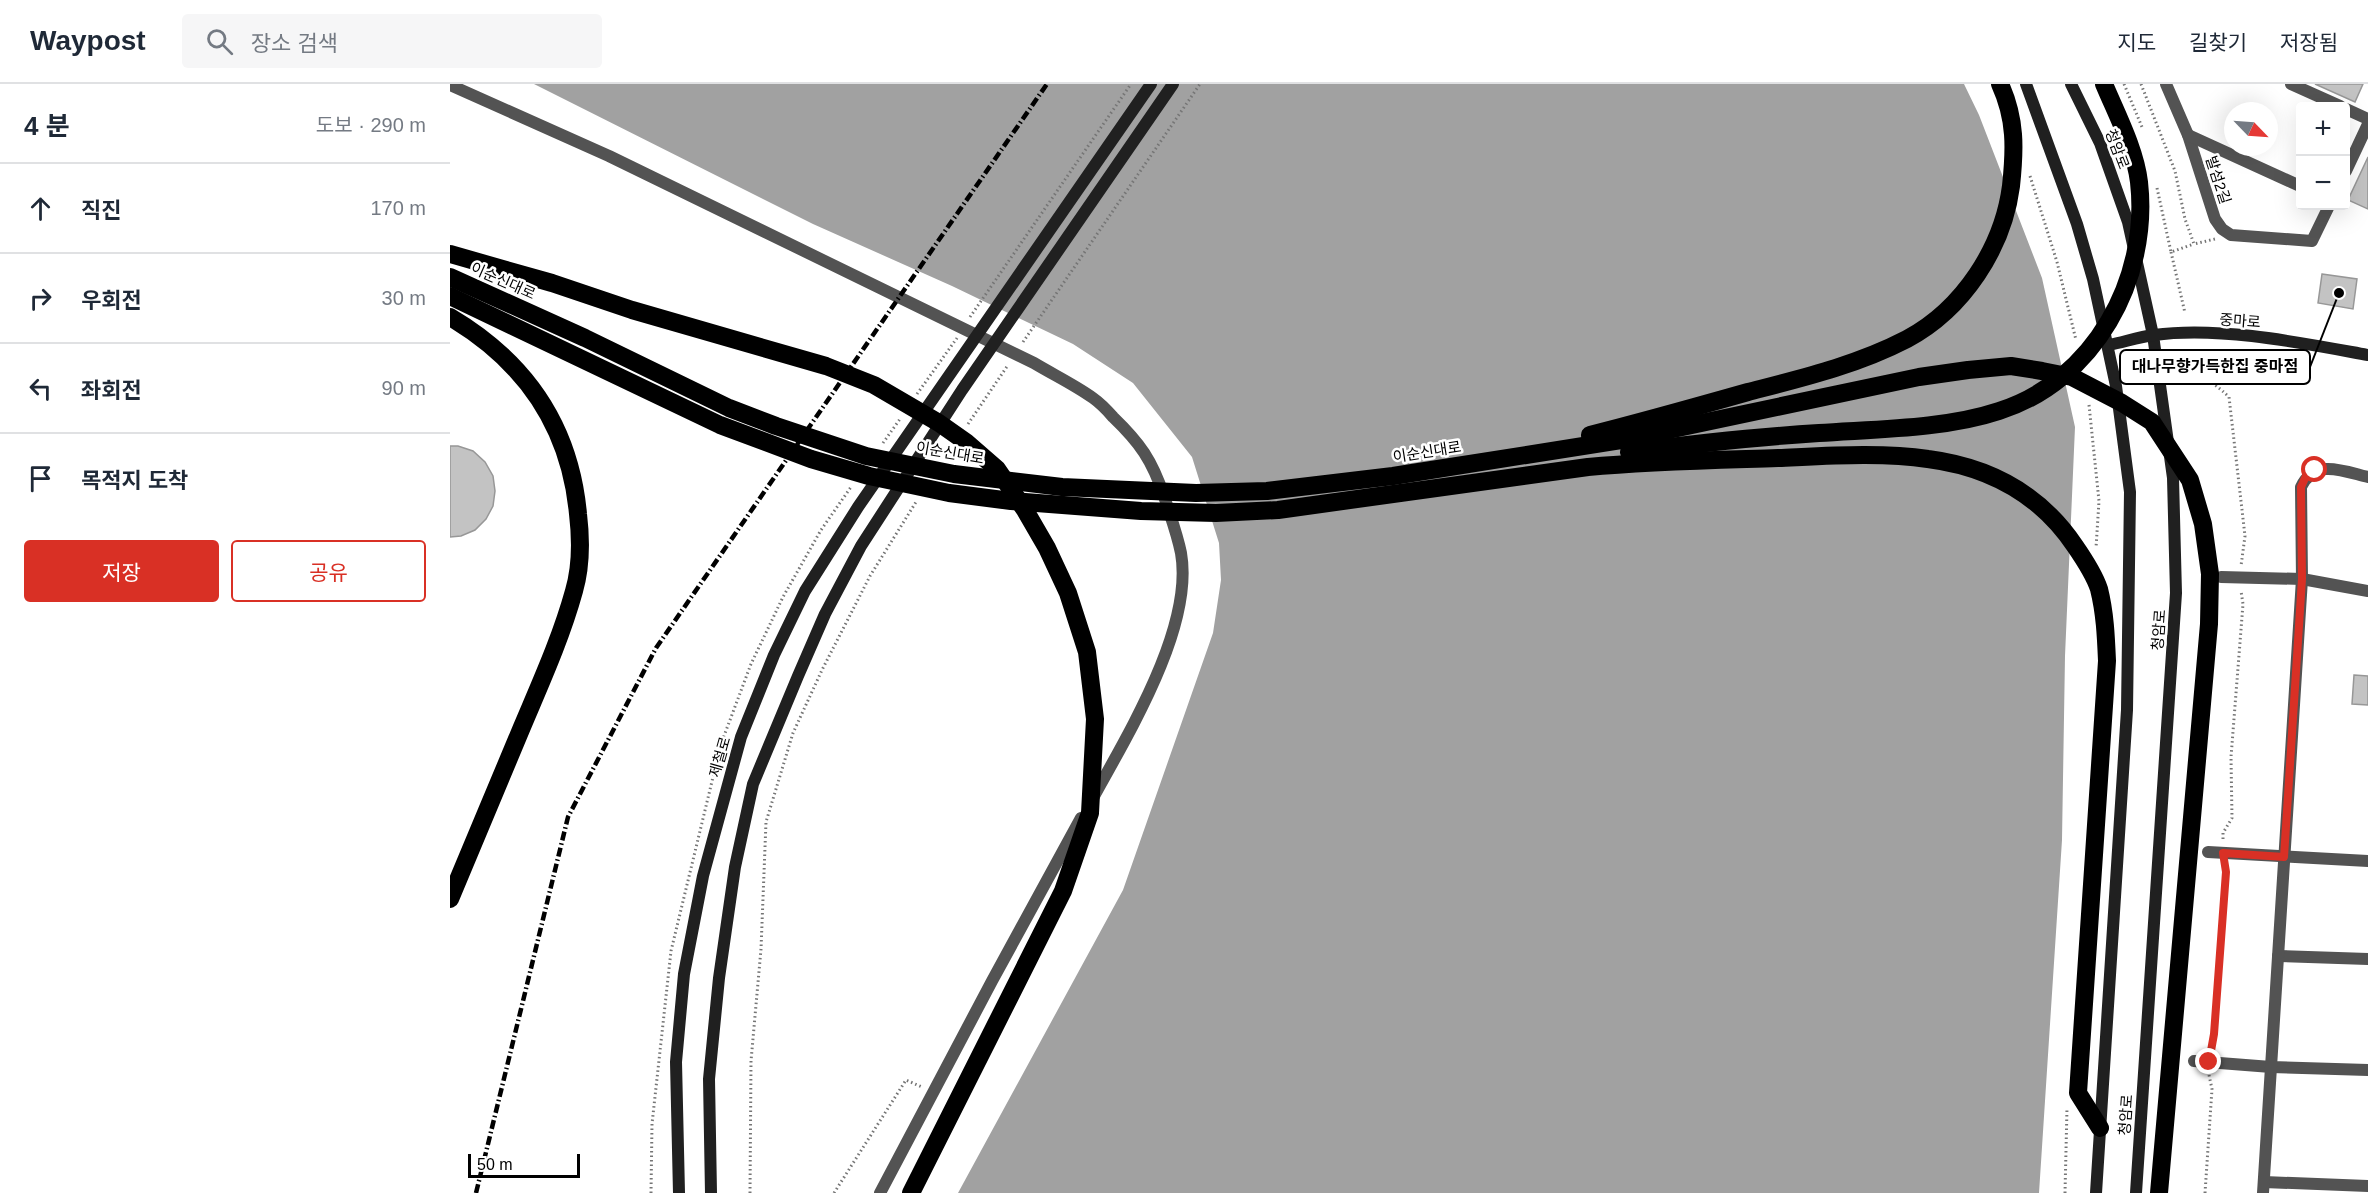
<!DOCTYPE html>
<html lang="ko">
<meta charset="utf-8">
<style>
:root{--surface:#fff;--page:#f6f6f7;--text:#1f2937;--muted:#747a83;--line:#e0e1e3;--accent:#d93025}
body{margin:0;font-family:Helvetica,"Noto Sans KR",sans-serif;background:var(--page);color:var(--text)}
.controls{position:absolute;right:18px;top:18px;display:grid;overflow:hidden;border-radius:6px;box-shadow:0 6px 24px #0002}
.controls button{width:54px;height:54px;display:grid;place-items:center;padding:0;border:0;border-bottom:2px solid var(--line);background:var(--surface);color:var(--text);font:30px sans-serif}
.compass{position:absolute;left:1774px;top:18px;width:54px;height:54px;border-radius:50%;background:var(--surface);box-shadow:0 6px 24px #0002;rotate:115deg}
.scale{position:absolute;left:18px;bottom:15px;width:112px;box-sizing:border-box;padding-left:6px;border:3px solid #000;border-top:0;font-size:16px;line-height:21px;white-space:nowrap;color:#000;-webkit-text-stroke:4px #fff;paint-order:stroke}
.stop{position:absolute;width:18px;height:18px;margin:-14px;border:4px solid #d93025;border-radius:50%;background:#fff}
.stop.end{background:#d93025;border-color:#fff;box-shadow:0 2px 6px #0008}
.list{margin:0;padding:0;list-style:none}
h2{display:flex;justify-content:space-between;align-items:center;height:78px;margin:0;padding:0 24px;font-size:26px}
h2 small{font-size:20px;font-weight:400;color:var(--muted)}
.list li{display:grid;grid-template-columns:39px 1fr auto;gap:18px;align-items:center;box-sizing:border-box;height:90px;padding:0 24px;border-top:2px solid var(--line)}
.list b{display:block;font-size:22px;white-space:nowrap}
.list em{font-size:20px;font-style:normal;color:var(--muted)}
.actions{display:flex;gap:12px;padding:18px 24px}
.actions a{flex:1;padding:14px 0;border:2px solid var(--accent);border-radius:6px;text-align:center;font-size:21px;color:var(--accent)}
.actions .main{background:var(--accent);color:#fff}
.icon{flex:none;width:33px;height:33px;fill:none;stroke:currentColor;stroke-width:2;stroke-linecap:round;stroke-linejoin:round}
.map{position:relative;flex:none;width:1918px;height:1109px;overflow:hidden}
header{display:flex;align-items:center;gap:36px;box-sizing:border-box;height:84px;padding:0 30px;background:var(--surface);border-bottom:2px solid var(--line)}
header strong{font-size:28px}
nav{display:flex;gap:33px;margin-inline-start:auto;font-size:21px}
.search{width:420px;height:54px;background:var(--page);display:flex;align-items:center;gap:15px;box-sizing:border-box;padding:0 21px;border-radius:6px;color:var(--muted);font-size:22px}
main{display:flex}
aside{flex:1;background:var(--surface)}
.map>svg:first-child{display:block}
.water{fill:#a1a1a1}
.building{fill:#c3c3c3;stroke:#979797;stroke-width:1.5}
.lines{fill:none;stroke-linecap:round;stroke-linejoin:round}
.path{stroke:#757575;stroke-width:3;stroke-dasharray:1.5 3;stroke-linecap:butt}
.street{stroke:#535353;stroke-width:12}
.secondary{stroke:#202020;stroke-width:12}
.highway{stroke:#000;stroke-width:18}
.rail{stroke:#000;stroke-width:4.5;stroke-dasharray:9 3 1.5 3;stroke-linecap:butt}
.route{stroke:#d93025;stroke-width:8}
.labels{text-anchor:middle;stroke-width:5;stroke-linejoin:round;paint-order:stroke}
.street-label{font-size:15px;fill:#000;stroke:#fff}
.leader{fill:none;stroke:#000;stroke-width:2}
.callout-dot{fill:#000;stroke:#fff;stroke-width:2}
.callout{fill:#fff;stroke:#000;stroke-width:2}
.callout-label{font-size:16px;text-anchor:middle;font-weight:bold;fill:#000}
</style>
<header>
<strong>Waypost</strong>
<div class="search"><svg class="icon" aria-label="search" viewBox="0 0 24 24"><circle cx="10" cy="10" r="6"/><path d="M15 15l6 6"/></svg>장소 검색</div>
<nav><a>지도</a><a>길찾기</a><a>저장됨</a></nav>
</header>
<main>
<aside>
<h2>4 분<small>도보 · 290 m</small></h2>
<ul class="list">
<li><svg class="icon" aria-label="ahead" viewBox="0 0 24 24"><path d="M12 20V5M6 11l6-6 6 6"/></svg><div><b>직진</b></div><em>170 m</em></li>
<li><svg class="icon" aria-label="right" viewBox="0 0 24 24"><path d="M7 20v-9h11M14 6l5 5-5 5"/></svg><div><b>우회전</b></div><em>30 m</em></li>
<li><svg class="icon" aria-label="left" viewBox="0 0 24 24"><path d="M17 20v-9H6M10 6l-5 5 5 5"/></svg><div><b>좌회전</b></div><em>90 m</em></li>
<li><svg class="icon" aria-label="arrive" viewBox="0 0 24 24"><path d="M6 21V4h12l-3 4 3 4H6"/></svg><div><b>목적지 도착</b></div></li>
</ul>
<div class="actions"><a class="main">저장</a><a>공유</a></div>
</aside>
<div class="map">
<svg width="1918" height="1109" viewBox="0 0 1918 1109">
<rect width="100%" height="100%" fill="#fff"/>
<polygon class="water" points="84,0 1514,0 1529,31 1592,194 1625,343 1615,572 1612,756 1589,1109 508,1109 673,806 763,549 771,496 769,459 742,373 683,299 623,260 502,202 363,140"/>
<g class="building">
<polygon points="1865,0 1913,0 1905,18"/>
<polygon points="1918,73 1918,125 1898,116"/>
<polygon points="1872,190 1907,195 1903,225 1868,219"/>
<polygon points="0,362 8,362 23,367 35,378 43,392 45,407 43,422 36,435 25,446 11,452 0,453"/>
<polygon points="1904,591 1918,592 1918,621 1902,620"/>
</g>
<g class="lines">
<g class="path">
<polyline points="1674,0 1692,43"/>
<polyline points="1691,0 1725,87 1735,135 1744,160 1765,155"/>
<polyline points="1580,92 1607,178 1626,256"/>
<polyline points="1707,104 1721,168 1744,160"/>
<polyline points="1721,168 1735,229"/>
<polyline points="520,233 681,0"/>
<polyline points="573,258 750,0"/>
<polyline points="1741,270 1744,292"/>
<path d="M1727 294C1752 290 1761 296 1779 313L1795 452 1791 482"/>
<polyline points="467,310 507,254"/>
<polyline points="1639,321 1649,417 1646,464"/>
<polyline points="518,340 558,281"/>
<polyline points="433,359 450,335"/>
<polyline points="1773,755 1773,749 1782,734 1781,673 1793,520 1791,507"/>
<polyline points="1760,967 1764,950 1775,782"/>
<polyline points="201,1109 202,1040 221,867 271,660 301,580 333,513 371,446 401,403"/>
<polyline points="300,1109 301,977 311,865 316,738 343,649 372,586 420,492 466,418"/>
<polyline points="384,1109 456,996 472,1003"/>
<polyline points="1615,1109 1617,1024"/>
<polyline points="1755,1109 1762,1005 1759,991"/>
</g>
<g class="street">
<polyline points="1716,0 1738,51 1765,135 1772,145 1781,151 1862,157 1879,122"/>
<polyline points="1841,0 1890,22"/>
<path d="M0 1 159 72 584 279C604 291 625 301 643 314 650 319 657 326 663 333 690 359 702 376 714 412 720 431 727 449 731 469 744 543 678 650 643 714"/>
<polyline points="1896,25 1918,35"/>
<polyline points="1738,51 1850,102"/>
<polyline points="1896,87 1918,40"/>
<polyline points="1771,493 1852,495 1918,507"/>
<polyline points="1758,768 1918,777"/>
<polyline points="1828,872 1918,875"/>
<polyline points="1744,977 1821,983 1918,986"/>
<polyline points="1814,1098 1918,1102"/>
<polyline points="430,1109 542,897 631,734"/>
<path d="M1813 1109 1852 495 1851 403C1865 374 1893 387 1918 393"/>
</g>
<g class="secondary">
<polyline points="1576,0 1627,140 1643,195 1666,302 1680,408 1677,626 1646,1109"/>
<polyline points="1621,0 1650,59 1678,138 1703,251 1723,394 1726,509 1686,1109"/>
<path d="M1659 261C1674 258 1689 253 1704 251 1770 242 1852 259 1918 271"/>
<polyline points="229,1109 226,978 234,890 253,792 291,653 324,571 355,507 408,423 701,0"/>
<polyline points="261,1109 259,995 269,894 285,783 303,700 348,592 375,530 411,462 512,306 723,0"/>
</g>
<g class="highway">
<polyline points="0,170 102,199 182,226 376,282 424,301 489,339 516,358 547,385 575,426 597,464 618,509 637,568 645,635 640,729 613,807 461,1109"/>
<polyline points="0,193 135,254 279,324 326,342 416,372 504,390 612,403 746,409 817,407 943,392 1171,356 1469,293 1518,286 1561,282 1592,287 1622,293 1672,319 1702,338 1740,396 1753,440 1760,490 1759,540 1709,1109"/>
<path d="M0 212 270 341 361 375 419 392 499 409 561 417 691 427 766 429 828 426 1138 383C1202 377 1265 376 1328 374 1375 372 1432 368 1478 375 1540 383 1590 410 1625 462 1634 475 1644 490 1649 505 1655 529 1656 553 1657 577L1628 1009 1650 1044"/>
<path d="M0 233C76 278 120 342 128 430 131 455 131 483 124 507 111 554 91 598 72 643 48 700 24 758 0 815"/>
<path d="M1140 351C1192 338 1245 323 1298 308 1352 294 1407 281 1457 255 1513 225 1553 164 1561 102 1565 65 1566 35 1550 0"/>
<path d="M1179 368C1242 360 1306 353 1369 349 1426 345 1495 345 1549 327 1644 297 1700 195 1689 98 1685 65 1667 31 1654 0"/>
</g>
<polyline class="rail" points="26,1109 118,733 206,564 597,0"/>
</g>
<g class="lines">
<polyline class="route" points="1759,978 1764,950 1776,788 1773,769 1834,773 1852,495 1851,403 1856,392 1865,386"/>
</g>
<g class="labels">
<g class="street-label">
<text transform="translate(1667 65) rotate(69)" y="5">청암로</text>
<text transform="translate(1768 96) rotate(72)" y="5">발섬2길</text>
<text transform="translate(53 197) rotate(24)" y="5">이순신대로</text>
<text transform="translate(1790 237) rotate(4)" y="5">중마로</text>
<text transform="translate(977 368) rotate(-9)" y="5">이순신대로</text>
<text transform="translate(500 369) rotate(10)" y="5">이순신대로</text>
<text transform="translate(1709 546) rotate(-86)" y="5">청암로</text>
<text transform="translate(270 673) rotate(-74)" y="5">제철로</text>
<text transform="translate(1676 1031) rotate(-86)" y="5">청암로</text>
</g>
</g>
<path class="leader" d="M1889 209L1860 283"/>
<circle class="callout-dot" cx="1889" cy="209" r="6"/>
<rect class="callout" x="1670" y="266" width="190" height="34" rx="6"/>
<g class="callout-label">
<text x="1765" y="288">대나무향가득한집 중마점</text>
</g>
</svg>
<div class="controls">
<button>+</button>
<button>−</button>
</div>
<svg class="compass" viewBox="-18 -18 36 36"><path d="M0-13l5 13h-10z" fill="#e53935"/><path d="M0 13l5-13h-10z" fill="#747a83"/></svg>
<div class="scale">50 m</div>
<div class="stop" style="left:1865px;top:386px"></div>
<div class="stop end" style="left:1759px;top:978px"></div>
</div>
</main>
